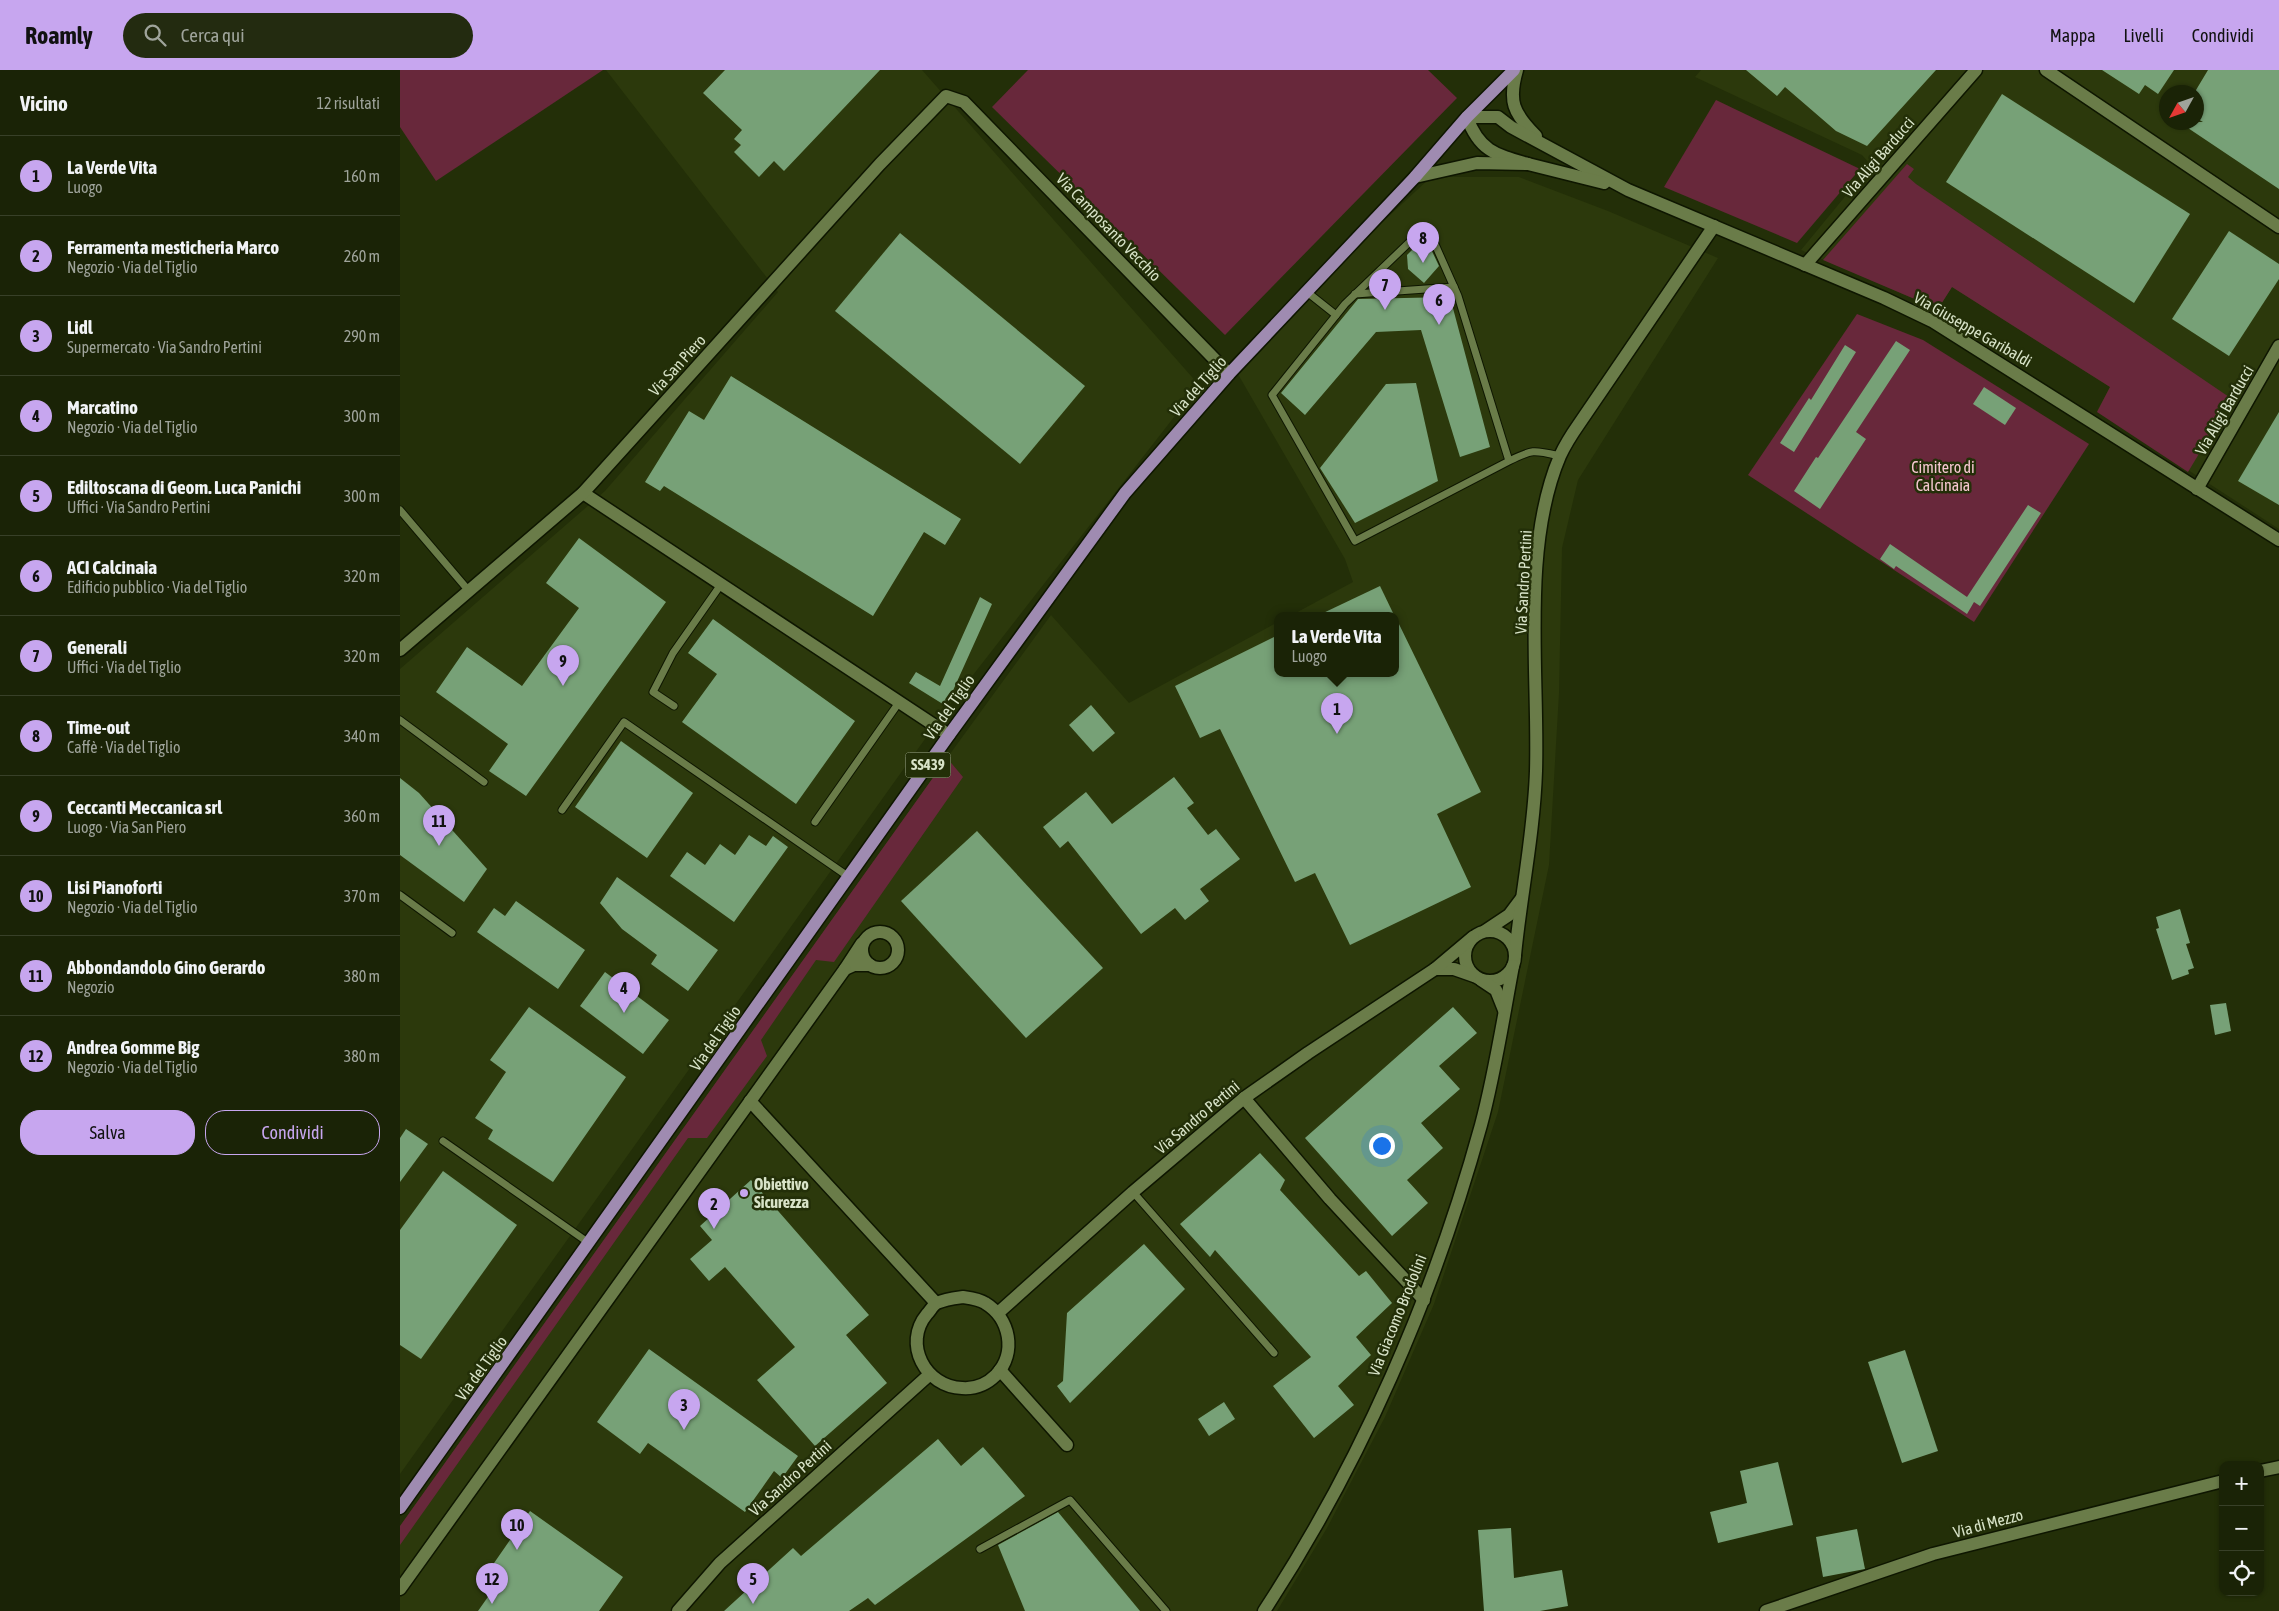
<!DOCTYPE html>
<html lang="it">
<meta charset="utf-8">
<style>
:root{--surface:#1a2306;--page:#232b10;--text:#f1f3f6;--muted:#9fa49b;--line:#384028;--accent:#c7a6ef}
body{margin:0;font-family:"Asap Condensed",sans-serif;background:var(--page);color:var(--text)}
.controls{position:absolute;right:15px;bottom:15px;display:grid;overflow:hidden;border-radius:10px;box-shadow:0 1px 4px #0004}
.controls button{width:45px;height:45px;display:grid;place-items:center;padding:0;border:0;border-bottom:1px solid var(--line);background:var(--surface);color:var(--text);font:25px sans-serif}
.compass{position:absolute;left:1759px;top:15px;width:45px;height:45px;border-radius:50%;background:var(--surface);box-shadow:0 1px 4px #0004;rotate:230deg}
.you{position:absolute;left:981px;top:1075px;width:18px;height:18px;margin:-12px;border:4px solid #fff;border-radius:50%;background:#1a73e8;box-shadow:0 0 0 8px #1a73e833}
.badge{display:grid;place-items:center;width:32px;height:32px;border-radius:50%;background:var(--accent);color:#111;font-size:16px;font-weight:700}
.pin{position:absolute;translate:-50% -41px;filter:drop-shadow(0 1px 2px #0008)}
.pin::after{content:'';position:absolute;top:26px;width:18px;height:15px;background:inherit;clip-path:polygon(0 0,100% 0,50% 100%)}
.popup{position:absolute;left:874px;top:542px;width:125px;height:65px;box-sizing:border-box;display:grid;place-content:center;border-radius:10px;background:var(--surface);filter:drop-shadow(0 1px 4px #0005);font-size:16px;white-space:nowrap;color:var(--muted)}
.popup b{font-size:19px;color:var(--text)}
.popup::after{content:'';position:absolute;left:50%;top:100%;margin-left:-10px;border:10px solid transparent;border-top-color:var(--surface)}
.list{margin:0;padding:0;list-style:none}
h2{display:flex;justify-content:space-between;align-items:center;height:65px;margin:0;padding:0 20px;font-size:21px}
h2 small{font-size:16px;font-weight:400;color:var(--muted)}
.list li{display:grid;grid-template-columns:32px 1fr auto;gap:15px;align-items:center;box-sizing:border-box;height:80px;padding:0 20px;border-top:1px solid var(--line)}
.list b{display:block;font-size:19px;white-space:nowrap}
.list p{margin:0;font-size:16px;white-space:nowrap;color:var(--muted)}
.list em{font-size:16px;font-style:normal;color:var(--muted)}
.actions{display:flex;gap:10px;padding:15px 20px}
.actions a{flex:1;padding:11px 0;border:1px solid var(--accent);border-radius:20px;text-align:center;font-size:18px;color:var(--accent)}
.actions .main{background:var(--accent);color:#111}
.icon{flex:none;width:28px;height:28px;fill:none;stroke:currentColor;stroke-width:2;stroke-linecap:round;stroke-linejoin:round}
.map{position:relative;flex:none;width:1879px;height:1541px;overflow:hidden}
header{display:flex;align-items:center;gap:30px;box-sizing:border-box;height:70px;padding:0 25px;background:var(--accent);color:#111}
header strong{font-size:24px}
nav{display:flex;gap:28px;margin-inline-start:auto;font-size:18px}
.search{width:350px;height:45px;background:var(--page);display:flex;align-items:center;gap:12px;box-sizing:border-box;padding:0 18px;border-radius:28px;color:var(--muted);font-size:19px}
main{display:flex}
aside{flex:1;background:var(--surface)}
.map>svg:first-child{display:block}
.built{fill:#2c390c;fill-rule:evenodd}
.green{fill:#68283b}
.building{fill:#77a177}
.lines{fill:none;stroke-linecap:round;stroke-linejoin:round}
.service-casing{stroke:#0e1600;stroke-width:9}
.minor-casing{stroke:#0e1600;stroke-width:15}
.tertiary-casing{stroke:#0e1600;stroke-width:15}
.primary-casing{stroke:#0e1600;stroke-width:15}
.service{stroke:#6a7c49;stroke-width:7}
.minor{stroke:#6a7c49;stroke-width:12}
.tertiary{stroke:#6a7c49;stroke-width:12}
.primary{stroke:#9f8bb1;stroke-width:12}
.poi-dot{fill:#c7a6ef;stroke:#232f08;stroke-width:2}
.labels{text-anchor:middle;stroke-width:5;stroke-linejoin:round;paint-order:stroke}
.shield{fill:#232f08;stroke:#a2ad8e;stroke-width:1}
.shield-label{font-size:15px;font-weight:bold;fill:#d8e3c8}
.street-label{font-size:16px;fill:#d8e3c8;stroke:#232f08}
.park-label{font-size:16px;fill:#f6c7d1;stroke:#232f08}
.poi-label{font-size:16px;font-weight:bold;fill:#d8e3c8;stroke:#232f08;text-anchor:start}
</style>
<header>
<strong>Roamly</strong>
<div class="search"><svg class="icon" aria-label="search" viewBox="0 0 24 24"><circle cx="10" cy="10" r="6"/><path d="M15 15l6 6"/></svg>Cerca qui</div>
<nav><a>Mappa</a><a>Livelli</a><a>Condividi</a></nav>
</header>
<main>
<aside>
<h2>Vicino<small>12 risultati</small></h2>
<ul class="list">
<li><span class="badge">1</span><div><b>La Verde Vita</b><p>Luogo</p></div><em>160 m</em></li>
<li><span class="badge">2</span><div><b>Ferramenta mesticheria Marco</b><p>Negozio · Via del Tiglio</p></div><em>260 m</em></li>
<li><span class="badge">3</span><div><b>Lidl</b><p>Supermercato · Via Sandro Pertini</p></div><em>290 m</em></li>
<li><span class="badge">4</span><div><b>Marcatino</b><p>Negozio · Via del Tiglio</p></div><em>300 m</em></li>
<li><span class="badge">5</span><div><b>Ediltoscana di Geom. Luca Panichi</b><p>Uffici · Via Sandro Pertini</p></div><em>300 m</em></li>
<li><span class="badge">6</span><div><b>ACI Calcinaia</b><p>Edificio pubblico · Via del Tiglio</p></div><em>320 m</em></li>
<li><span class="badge">7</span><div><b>Generali</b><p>Uffici · Via del Tiglio</p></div><em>320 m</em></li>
<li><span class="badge">8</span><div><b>Time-out</b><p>Caffè · Via del Tiglio</p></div><em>340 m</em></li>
<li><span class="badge">9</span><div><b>Ceccanti Meccanica srl</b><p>Luogo · Via San Piero</p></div><em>360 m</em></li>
<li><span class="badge">10</span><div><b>Lisi Pianoforti</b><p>Negozio · Via del Tiglio</p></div><em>370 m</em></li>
<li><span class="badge">11</span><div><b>Abbondandolo Gino Gerardo</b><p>Negozio</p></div><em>380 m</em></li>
<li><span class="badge">12</span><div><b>Andrea Gomme Big</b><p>Negozio · Via del Tiglio</p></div><em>380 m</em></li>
</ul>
<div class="actions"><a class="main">Salva</a><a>Condividi</a></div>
</aside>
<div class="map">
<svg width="1879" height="1541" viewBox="0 0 1879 1541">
<rect width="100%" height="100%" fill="#232f08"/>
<g class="built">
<polygon points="206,0 522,0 799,315 545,641 0,1404 0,599 205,421 378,222"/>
<path d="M1301 0H1879V459L1697 341 1710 317 1552 217 1538 239 1401 180 1471 95 1462 85 1295 7ZM1766 22H1796V52H1766Z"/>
<polygon points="1031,107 1119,107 1208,141 1318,188 1178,410 1162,478 1159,623 1149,795 1098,1042 1034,1234 985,1347 927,1458 877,1541 0,1541 0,1456 547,688 651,545 729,633 878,552 878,603 996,603 996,545 892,545 953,512 945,489 835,299 901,228"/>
</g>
<g class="green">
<polygon points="0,0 203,0 36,111 0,57"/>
<polygon points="628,0 1028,0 1057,28 825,265 592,37"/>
<polygon points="1316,30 1460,99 1397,173 1264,117"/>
<polygon points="1507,94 1514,99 1508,107 1516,114 1832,329 1788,402 1697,342 1710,317 1552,217 1538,239 1423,190"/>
<polygon points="1457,244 1523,270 1689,374 1574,552 1348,405"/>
<polygon points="547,688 563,707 434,892 416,890 361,970 367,986 307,1068 288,1068 0,1475 0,1456"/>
</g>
<g class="building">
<polygon points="325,0 480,0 384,101 374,91 359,107 334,82 341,75 334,69 342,60 303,23"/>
<polygon points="1346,0 1536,0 1467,76 1436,61 1385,17 1377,26"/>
<polygon points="1702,0 1774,0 1758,24 1745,15 1739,24"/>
<polygon points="1808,0 1879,0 1879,119 1779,52 1803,52 1796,48 1796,20"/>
<polygon points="1602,24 1790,144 1734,233 1546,112"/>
<polygon points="1829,161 1879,194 1879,209 1829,286 1772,249"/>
<polygon points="500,163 685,316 620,394 435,241"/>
<polygon points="1016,176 1030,177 1039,196 1024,213 1008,199 1007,185"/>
<polygon points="1050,227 1090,377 1060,387 1021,260 976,262 905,345 881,323 958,229"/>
<polygon points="1496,271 1510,280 1456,362 1466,369 1420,439 1394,421 1416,387 1418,388"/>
<polygon points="1445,275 1456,282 1394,382 1380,373 1409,328 1411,330"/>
<polygon points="331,306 561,449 545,475 524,462 473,546 264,416 260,421 245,412 289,341 304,350"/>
<polygon points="1016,313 1038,411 955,453 920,398 986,314"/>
<polygon points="1584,317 1616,338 1605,355 1573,334"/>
<polygon points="1879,342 1879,435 1838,411"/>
<polygon points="1628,435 1641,443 1580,536 1574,532 1567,544 1496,496 1494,499 1480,489 1490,474 1567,527"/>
<polygon points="179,468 266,532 126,726 89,701 108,674 36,622 67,577 122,616 179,538 146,513"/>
<polygon points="980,516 994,545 919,545"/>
<polygon points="580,527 592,534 546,636 509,613 516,602 540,616"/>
<polygon points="996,548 1081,722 1037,744 1071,817 950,875 915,803 895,812 820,659 800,668 775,616 878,565 878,603 996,603"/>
<polygon points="313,549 455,651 396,734 282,652 317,604 288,583"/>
<polygon points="691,635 715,663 693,682 669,655"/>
<polygon points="221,671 293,723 247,788 175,737"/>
<polygon points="774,707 794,733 787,738 808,765 816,759 840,789 800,819 809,831 785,850 775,838 741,864 668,771 660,778 643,757 686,722 712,754"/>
<polygon points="0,708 19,723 87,799 64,832 0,785"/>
<polygon points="577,761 703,898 626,968 501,831"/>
<polygon points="349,765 366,776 373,766 388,777 334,852 270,806 287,782 305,795 320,774 335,785"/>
<polygon points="217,807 318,880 288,921 251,894 257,885 222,859 200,833"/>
<polygon points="116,831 185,880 158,919 77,862 94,838 105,846"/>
<polygon points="1780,839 1790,873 1786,874 1794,898 1788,900 1789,904 1772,910 1756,859 1759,858 1756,847"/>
<polygon points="205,902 269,950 243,984 180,936"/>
<polygon points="1826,933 1831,961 1815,965 1810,935"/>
<polygon points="129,937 226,1007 153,1112 88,1069 93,1060 75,1048 106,1002 90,990"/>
<polygon points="1053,937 1077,963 1039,996 1060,1019 1021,1053 1043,1078 1007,1110 1028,1133 992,1166 905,1068"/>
<polygon points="6,1059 28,1074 0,1112 0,1068"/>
<polygon points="860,1083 885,1110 880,1120 959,1206 966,1201 992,1233 956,1267 971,1285 938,1316 954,1335 914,1368 873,1316 911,1287 815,1180 810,1187 780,1154"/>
<polygon points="43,1101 117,1155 21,1289 0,1275 0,1160"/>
<polygon points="351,1110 469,1245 446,1265 487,1313 415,1376 357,1310 395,1277 325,1197 309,1211 290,1189 312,1170 300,1156"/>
<polygon points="744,1174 785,1219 670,1333 657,1316 663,1311 667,1243"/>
<polygon points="249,1279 398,1386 382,1408 374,1401 345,1442 248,1373 240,1384 197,1352"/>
<polygon points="1505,1280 1538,1381 1502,1393 1468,1292"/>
<polygon points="824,1332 835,1349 809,1366 798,1349"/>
<polygon points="538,1369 561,1396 583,1377 625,1426 475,1535 468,1528 449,1541 324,1541 393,1478 401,1486"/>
<polygon points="1378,1392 1393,1455 1318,1473 1310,1442 1347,1433 1340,1401"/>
<polygon points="130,1441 223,1507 199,1541 78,1541 97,1514 85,1506"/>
<polygon points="658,1442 740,1541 625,1541 598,1475"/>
<polygon points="1111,1458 1114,1508 1162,1500 1168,1536 1140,1541 1084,1541 1078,1460"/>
<polygon points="1457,1459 1465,1499 1423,1507 1416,1467"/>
</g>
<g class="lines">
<g class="service-casing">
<g id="service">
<polyline points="907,222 936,245"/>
<polyline points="955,224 1054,217"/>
<path d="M1109 391 1058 226 1030 163 1024 160 1020 162 945 234 872 325 955 471 1109 391C1133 379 1134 380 1160 386"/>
<polyline points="0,440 69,521"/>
<polyline points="274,636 253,622 273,583 322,513"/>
<polyline points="0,650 84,712"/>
<polyline points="162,740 224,652 449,807"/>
<polyline points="415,752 500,631"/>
<polyline points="0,825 52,863"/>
<polyline points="43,1071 189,1173"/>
<polyline points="733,1122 874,1283"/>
<polyline points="580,1479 670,1430 766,1541"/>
</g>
</g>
<g class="minor-casing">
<g id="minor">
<polyline points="1646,0 1879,157"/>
<polyline points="1405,195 1576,0"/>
<polyline points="1797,419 1879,276"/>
<polyline points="183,423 549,665"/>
<polyline points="0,580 183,423 480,94 546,26 564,32 829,304"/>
<circle cx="1090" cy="886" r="25"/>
<polyline points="1085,861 1109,845 1121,829"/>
<circle cx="480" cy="880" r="18"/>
<polyline points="462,873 445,899 454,895 470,895"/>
<path d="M1115 885C1121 824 1134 763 1136 701 1139 604 1121 477 1160 386 1165 375 1172 364 1179 354L1314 156"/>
<polyline points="1035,899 1054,899 1074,906"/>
<polyline points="1081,910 1096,920 1104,940"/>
<polyline points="844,1028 930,1129 1024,1230"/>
<polyline points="350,1031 536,1233"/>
<path d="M563 1227C570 1228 579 1229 585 1233 610 1248 617 1283 596 1305 587 1314 575 1319 562 1318 526 1317 502 1274 527 1244 530 1241 533 1235 537 1233 545 1229 555 1228 563 1227Z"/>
<polyline points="598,1243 733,1122 844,1028 908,983 1035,899 1073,867"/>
<polyline points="600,1300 667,1375"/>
<polyline points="1860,1401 1879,1397"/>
<polyline points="0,1519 445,899"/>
<polyline points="278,1541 320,1493 529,1305"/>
<path d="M864 1541C961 1393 1034 1226 1081 1055 1095 1003 1103 949 1113 896"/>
<polyline points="1366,1541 1533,1484 1823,1411"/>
</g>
</g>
<g class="tertiary-casing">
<g id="tertiary">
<path d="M1117 0C1108 31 1113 43 1136 66"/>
<path d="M1128 94C1096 85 1079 81 1067 47H1098L1111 57 1228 120 1484 228 1532 251 1879 470"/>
<polyline points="1015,107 1077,93 1128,94 1204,113"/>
</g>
</g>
<g class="primary-casing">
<polyline id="primary" points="0,1438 549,665 725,423 829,304 1015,107 1067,47 1114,0"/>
</g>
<use href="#service" class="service"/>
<use href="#minor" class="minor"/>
<use href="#tertiary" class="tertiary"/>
<use href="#primary" class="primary"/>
</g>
<circle class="poi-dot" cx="344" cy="1123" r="5"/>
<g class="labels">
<rect class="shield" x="505.5" y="682.5" width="45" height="25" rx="4"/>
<g class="shield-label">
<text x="528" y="700">SS439</text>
</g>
<g class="street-label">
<text transform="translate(1478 87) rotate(-49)" y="6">Via Aligi Barducci</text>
<text transform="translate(709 157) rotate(46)" y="6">Via Camposanto Vecchio</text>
<text transform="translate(1573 259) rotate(30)" y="6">Via Giuseppe Garibaldi</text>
<text transform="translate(277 295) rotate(-48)" y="6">Via San Piero</text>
<text transform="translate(798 316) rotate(-48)" y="6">Via del Tiglio</text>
<text transform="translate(1824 340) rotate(-60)" y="6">Via Aligi Barducci</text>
<text transform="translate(1123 512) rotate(-87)" y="6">Via Sandro Pertini</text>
<text transform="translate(549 637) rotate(-55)" y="6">Via del Tiglio</text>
<text transform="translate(315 968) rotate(-55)" y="6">Via del Tiglio</text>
<text transform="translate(797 1047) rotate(-40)" y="6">Via Sandro Pertini</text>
<text transform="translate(997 1245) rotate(-68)" y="6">Via Giacomo Brodolini</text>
<text transform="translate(81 1298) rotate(-54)" y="6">Via del Tiglio</text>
<text transform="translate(390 1408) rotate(-42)" y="6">Via Sandro Pertini</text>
<text transform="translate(1588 1453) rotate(-15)" y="6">Via di Mezzo</text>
</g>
<g class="park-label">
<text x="1543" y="403">Cimitero di<tspan x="1543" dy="18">Calcinaia</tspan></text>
</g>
<g class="poi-label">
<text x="354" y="1120">Obiettivo<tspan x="354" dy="18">Sicurezza</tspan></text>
</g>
</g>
</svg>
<div class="controls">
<button>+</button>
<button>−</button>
<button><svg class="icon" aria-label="locate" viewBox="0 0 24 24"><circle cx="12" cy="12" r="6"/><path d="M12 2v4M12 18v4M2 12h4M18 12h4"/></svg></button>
</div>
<svg class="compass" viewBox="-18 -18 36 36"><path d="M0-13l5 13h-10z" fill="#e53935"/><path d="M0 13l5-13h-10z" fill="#9fa49b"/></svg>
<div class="you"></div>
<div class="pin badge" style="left:937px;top:664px">1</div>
<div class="popup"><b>La Verde Vita</b>Luogo</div>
<div class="pin badge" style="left:314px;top:1159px">2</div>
<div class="pin badge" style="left:284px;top:1360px">3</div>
<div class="pin badge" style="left:224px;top:943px">4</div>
<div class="pin badge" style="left:353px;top:1534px">5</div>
<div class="pin badge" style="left:1039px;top:255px">6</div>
<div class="pin badge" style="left:985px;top:240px">7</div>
<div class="pin badge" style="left:1023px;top:193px">8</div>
<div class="pin badge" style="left:163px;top:616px">9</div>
<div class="pin badge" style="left:117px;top:1480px">10</div>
<div class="pin badge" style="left:39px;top:776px">11</div>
<div class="pin badge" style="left:92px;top:1534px">12</div>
</div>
</main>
